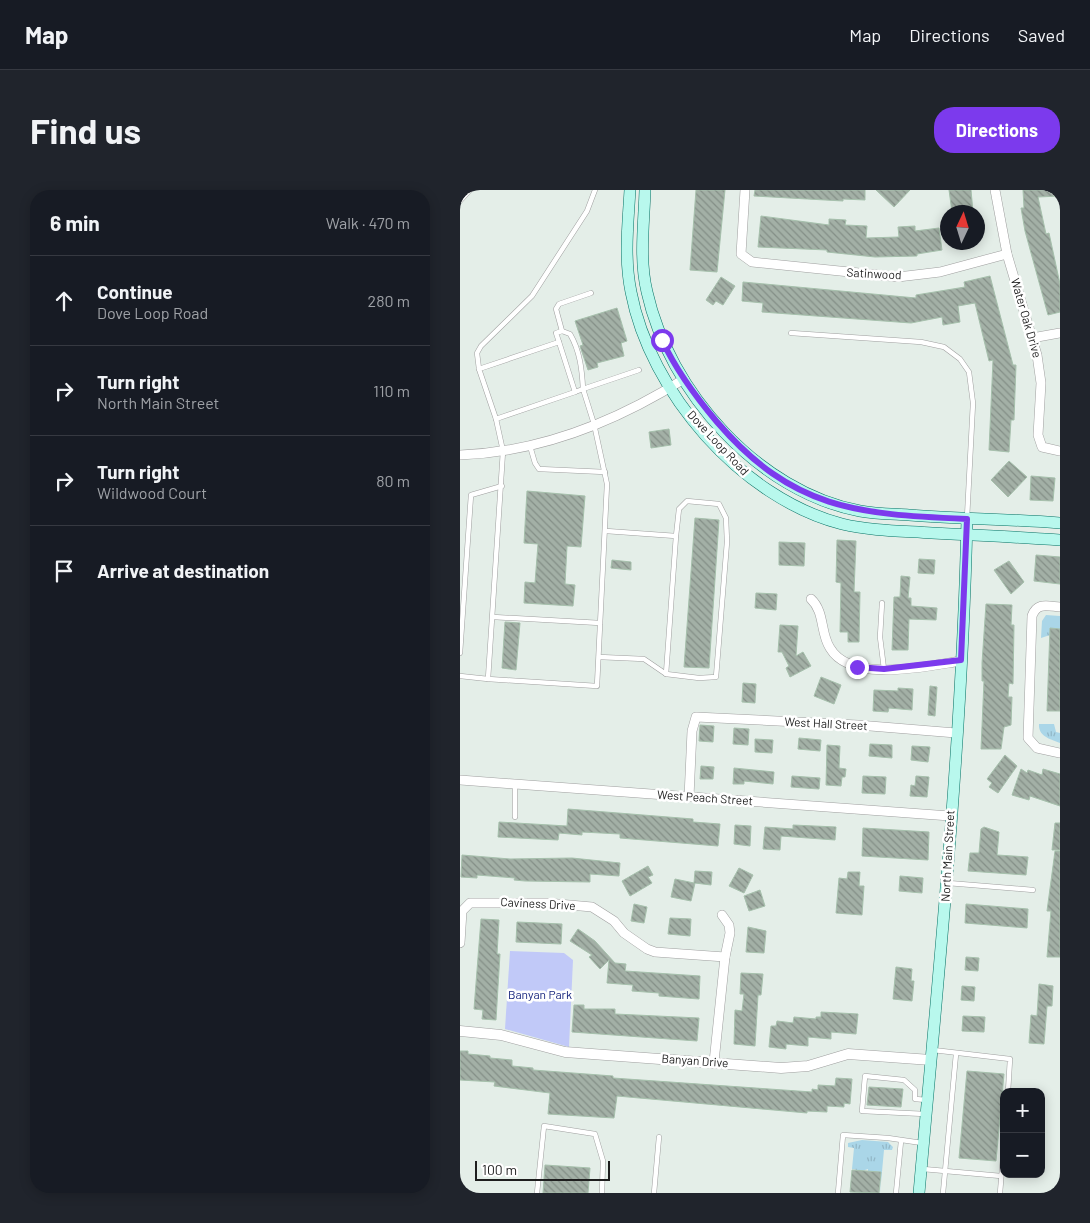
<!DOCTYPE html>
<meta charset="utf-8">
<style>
:root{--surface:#171b24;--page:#20242c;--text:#f1f3f6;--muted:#9ea1a6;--line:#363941;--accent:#7c3aed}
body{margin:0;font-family:Barlow,sans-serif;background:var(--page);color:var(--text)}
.controls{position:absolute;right:15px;bottom:15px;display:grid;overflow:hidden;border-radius:10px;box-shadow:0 2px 12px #0003}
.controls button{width:45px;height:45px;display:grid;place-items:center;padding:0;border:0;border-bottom:1px solid var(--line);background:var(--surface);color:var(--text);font:25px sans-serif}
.compass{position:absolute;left:480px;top:15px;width:45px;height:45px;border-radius:50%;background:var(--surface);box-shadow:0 2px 12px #0003;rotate:4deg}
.scale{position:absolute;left:15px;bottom:12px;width:135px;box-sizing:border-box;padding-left:5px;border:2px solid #1e1e1e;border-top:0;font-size:14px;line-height:18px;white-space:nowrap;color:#1e1e1e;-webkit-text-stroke:4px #fff;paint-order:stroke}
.stop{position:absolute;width:15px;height:15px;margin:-11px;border:4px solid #7c3aed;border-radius:50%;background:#fff}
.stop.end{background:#7c3aed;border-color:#fff;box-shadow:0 1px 5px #0008}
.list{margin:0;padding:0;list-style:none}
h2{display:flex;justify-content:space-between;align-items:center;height:65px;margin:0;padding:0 20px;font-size:21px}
h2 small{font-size:16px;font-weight:400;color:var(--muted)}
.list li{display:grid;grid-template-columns:32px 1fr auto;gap:15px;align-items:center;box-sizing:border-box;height:90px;padding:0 20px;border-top:1px solid var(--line)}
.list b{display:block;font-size:19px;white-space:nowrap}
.list p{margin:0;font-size:16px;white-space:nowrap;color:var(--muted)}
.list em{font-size:16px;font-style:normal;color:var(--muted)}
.icon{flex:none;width:28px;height:28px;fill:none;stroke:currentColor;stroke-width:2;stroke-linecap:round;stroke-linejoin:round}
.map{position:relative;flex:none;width:600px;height:1003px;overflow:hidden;border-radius:20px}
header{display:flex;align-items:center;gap:30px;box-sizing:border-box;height:70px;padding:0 25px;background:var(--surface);border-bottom:1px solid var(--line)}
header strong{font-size:24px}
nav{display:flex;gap:28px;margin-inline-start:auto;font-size:18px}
.intro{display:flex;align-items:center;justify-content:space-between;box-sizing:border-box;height:120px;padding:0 30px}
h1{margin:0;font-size:35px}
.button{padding:12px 22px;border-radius:20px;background:var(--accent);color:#fff;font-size:18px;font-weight:700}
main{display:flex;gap:30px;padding:0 30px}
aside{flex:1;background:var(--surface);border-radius:20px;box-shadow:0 2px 12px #0003}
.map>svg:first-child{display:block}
.grass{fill:url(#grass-tufts)}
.park{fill:#c1c9f8}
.building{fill:url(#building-back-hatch);stroke:#a6c0ac}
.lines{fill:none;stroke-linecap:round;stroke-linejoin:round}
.service-casing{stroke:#9f9f9f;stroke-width:5.5}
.minor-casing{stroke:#9f9f9f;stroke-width:10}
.tertiary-casing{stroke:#9f9f9f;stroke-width:11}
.secondary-casing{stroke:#077265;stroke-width:12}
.service{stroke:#fff;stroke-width:4.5}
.minor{stroke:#fff;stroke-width:9}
.tertiary{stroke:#fff;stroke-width:10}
.secondary{stroke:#b8f8ed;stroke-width:11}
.route{stroke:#7c3aed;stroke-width:6}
.labels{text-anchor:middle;stroke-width:5;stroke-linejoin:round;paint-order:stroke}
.street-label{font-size:12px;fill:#1e1e1e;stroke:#fff}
.park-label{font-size:12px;fill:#0e1d79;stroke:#fff}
</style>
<header>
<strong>Map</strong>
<nav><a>Map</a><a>Directions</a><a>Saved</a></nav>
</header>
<div class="intro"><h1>Find us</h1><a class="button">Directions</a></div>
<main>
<aside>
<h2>6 min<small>Walk · 470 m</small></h2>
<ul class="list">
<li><svg class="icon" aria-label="ahead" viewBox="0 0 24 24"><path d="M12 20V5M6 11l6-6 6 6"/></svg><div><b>Continue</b><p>Dove Loop Road</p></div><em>280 m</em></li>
<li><svg class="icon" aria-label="right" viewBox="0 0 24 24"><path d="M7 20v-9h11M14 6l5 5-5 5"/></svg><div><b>Turn right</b><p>North Main Street</p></div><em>110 m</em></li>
<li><svg class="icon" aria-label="right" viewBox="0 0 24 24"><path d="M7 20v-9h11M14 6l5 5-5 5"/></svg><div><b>Turn right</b><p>Wildwood Court</p></div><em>80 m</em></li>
<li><svg class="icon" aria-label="arrive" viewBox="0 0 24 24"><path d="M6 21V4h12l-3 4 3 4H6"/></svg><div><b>Arrive at destination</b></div></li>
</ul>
</aside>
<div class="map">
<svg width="600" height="1003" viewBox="0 0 600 1003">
<defs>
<pattern id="grass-tufts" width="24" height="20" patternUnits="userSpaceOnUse" patternTransform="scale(1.25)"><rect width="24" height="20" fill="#aad6e8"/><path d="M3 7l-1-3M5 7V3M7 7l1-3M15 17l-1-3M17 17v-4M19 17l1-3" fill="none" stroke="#92b7c7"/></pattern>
<pattern id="building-back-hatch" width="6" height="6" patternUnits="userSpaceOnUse" patternTransform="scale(1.25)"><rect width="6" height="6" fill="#a3b0a6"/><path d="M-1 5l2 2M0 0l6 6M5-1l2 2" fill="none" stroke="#848f87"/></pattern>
</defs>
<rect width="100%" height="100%" fill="#e4eee8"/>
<g class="grass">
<polygon points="586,425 600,426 600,439 591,439 590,445 581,448 582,431"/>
<path d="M579 534H594L596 542 600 543V553C590 549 578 546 579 534Z"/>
<polygon points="402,950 428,952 433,957 432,960 424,960 420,1003 421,982 408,981 408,979 402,981 392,979 394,958 388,957 388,953"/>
</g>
<polygon class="park" points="50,761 104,763 113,770 109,857 45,839"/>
<g class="building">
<polygon points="236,0 265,0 257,82 230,80"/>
<polygon points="295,0 405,0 405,10 383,9 383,11 294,6"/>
<polygon points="416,0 450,0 434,17"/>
<polygon points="489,0 511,0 513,22 492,22"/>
<polygon points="563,0 600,0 600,6 578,7 586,44 589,43 600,94 600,122 588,125 565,41 561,18 564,18"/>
<polygon points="301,26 369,35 369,29 386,30 385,35 407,36 406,48 439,47 438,37 455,36 455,41 479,38 482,60 457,64 457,66 415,67 367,62 367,60 298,57"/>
<polygon points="530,86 553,175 556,175 554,230 551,230 549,262 529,260 533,170 529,171 515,113 498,116 500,132 483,135 482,127 451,133 302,122 303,113 282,111 283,92 456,108 456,105 505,97 504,92"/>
<polygon points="261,87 275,96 263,115 256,111 253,115 246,110"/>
<polygon points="157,118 167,151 161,153 164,166 137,173 138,177 128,180 120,156 123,155 115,131"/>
<polygon points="209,239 211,255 191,258 189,242"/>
<polygon points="549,271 567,287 548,307 531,290"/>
<polygon points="571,286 595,288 593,311 570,310"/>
<polygon points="67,301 125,306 121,357 107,356 105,394 115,395 113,416 64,413 65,392 75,393 78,354 64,353"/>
<polygon points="235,328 259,330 249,478 224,477"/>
<polygon points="377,350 396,351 394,402 400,402 399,452 388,452 388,442 380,442 381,393 376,392"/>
<polygon points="319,352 345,353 344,376 319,375"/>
<polygon points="576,365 600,367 600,394 574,391"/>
<polygon points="459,369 475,370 474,384 458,383"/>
<polygon points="152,370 171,372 171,380 151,378"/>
<polygon points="549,371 564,392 551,404 534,380"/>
<polygon points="441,386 450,387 448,408 451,408 451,416 477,418 476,430 449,429 448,460 432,460 434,407 440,407"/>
<polygon points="296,403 317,404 316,420 295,418"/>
<polygon points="526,414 552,415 551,435 554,435 553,494 549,493 548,507 552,507 551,535 544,537 541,559 521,559 524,491 522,491 522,473"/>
<polygon points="45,432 60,433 56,480 42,478"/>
<polygon points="320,435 338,436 336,466 343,462 351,476 330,487 326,478 329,476 322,462 318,462"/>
<polygon points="590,438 600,439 600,521 587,521"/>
<polygon points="361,487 381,495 374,514 354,506"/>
<polygon points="283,493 296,494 295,513 282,512"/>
<polygon points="470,496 477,497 475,526 468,525"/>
<polygon points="438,498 453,499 452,520 429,518 428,522 413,521 414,500 438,501"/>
<polygon points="240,535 254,536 253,552 239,551"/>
<polygon points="274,538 289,539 288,555 273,554"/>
<polygon points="339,548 361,550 360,561 338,559"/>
<polygon points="295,549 313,550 312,563 295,562"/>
<polygon points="410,554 432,555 432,568 409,566"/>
<polygon points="367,555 380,556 379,578 386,579 385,587 382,587 381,596 366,595"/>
<polygon points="452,556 470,557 468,572 451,570"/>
<polygon points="545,565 557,576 538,603 529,597 532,593 527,589"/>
<polygon points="241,576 254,577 253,589 240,589"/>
<polygon points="274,578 314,582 313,594 284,591 284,594 273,594"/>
<polygon points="561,579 567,583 568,580 582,585 583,579 600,584 600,616 570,606 569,610 552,605"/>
<polygon points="332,586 360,588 359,599 331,597"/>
<polygon points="403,586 426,587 425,604 402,603"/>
<polygon points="456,586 469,587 467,607 450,606 451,595 455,596"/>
<polygon points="108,619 233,629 233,632 260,634 258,656 160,648 160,644 122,642 122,645 99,643 98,650 38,647 39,632 107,636"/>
<polygon points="595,633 600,633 600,660 592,660"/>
<polygon points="275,635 291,636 290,656 274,654"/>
<polygon points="333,635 376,637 375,650 321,646 320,660 303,659 305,637 333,639"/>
<polygon points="524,637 539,642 537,665 568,667 566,685 508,681 510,663 519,663 521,639"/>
<polygon points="403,638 469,642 468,670 402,666"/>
<polygon points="595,661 600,661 600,767 587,767 591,721 587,721"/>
<polygon points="2,665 50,669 112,668 160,673 159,686 130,684 130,692 65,691 54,690 55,688 17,685 17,688 1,687"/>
<polygon points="188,676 193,685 188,687 192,693 170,706 162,691"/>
<polygon points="279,678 293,685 284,703 269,696"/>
<polygon points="235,681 252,682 251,695 235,693 231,711 211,707 215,689 234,693"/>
<polygon points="388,682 400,682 399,696 404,696 402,725 376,723 379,688 387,689"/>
<polygon points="440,686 463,688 462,703 439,701"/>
<polygon points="300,700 305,716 289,721 284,706"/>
<polygon points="174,714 187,717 184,733 171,731"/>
<polygon points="506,714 568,719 567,738 505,733"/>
<polygon points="210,728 231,729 230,746 208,744"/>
<polygon points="21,729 39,730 37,764 40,764 36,830 22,829 23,820 14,819"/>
<polygon points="57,732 102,734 101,754 56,752"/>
<polygon points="288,737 306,741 304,763 286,762"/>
<polygon points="118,739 135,751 155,773 166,774 165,781 240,786 239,809 199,806 199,803 172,801 173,795 147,793 149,770 140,779 129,767 132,765 110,751"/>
<polygon points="506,767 519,768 518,781 505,780"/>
<polygon points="436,777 452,779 451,791 454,791 452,811 433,809"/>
<polygon points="281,783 303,784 301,805 298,805 295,856 274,854 275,820 282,821 284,804 280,804"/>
<polygon points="579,794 593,796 592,816 587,816 584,854 569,853 571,825 577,826"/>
<polygon points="502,796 515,797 514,811 501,810"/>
<polygon points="114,815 124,815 124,819 155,819 155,824 239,828 237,851 112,842"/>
<polygon points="361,822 398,824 396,844 371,842 371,849 348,847 348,856 326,854 326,859 309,857 311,836 316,836 317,831 333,833 334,827 356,829 356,827 361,827"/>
<polygon points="503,826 525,827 524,842 502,841"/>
<polygon points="0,861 8,861 8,864 30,866 30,868 52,870 52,876 73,878 73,880 153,886 153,888 352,902 352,899 358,900 358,895 375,896 376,888 392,889 390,914 384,913 384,917 367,916 367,922 347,921 347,923 157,906 154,928 88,924 90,903 34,896 35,892 0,890"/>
<polygon points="507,881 544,884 536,971 499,968"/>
<polygon points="409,897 443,899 441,917 407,915"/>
<polygon points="85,975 130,978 128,1003 83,1003"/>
<polygon points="392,980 421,982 419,1003 390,1002"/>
</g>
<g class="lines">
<g class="service-casing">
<g id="service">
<polyline points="0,11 10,0"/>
<path d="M102 141 110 144C120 161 122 180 123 199L179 180"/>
<polyline points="331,143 461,152 484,157 500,169 509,182 513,213 507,328"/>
<polygon points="99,152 115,202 123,199 134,234 147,294 137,496 28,489 43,261 36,229 19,179"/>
<polyline points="99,152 96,143 102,141 96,119 99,114 131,103"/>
<polyline points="19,179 17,163 21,156 72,106 127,21 135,0"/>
<polyline points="36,229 115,202"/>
<polyline points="70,256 75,273 79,279 145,282"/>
<polyline points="422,413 420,447 424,479"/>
<polyline points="33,427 140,433"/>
<polyline points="0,463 11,305 42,296"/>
<polyline points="139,467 184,469 206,484 239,488 256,487 267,352 266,328 259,314 227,311 219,319 216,346 146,341"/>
<polyline points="206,484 216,346"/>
<polyline points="0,486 28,489"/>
<polyline points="55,627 55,594"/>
<polyline points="488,693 573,700"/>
<polyline points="473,860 550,869 548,902"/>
<polyline points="465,924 402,921 405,886 444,890 455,900 455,909 467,910"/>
<polyline points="463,979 541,986"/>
<polyline points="77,1003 84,936 135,944 143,971 142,1003"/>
<polyline points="194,1003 199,947"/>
<polyline points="378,1003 383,945 428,948 462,953"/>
<polyline points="436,1003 441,951"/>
<polyline points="483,1003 496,864"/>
<polyline points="540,1003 544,955"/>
</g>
</g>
<g class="minor-casing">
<g id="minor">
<polyline points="285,0 281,64 292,72 438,87 480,82 547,64"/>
<polyline points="535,0 547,64 577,165 581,193 578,245 582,257 600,261"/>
<polyline points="572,148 600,143"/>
<path d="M0 265C80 262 157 231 224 189"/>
<path d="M351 409C365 422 360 443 370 458 391 494 467 476 501 471"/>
<path d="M600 417C587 416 577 412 572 426L568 548 577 558 600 563"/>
<polyline points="0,590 490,626"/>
<polyline points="229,607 232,541 236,527 398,535 496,543"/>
<polyline points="0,753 2,721 10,713 87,713 132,717 154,731 164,743 187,759 195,762 265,767"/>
<polyline points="254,872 265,767 270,743 269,735 262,725"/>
</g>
</g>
<g class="tertiary-casing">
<polyline id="tertiary" points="0,841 41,845 105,862 321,878 348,876 388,864 471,870"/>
</g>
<g class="secondary-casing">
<g id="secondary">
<path d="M170 0C168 34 164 68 171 102 190 202 281 308 382 334 411 341 442 341 472 343 515 345 557 347 600 350"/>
<path d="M185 0C184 34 179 69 187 102 209 201 298 302 400 321 416 324 433 324 449 325 499 329 550 329 600 333"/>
<path d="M459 1003C479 779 502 554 507 329"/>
</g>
</g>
<use href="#service" class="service"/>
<use href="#minor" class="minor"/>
<use href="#tertiary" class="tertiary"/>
<use href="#secondary" class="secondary"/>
</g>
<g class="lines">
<path class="route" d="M202 150C216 180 235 206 257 232 333 320 396 324 507 329L501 470 424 479 397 477"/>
</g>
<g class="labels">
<g class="street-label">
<text transform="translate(414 84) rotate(3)" y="4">Satinwood</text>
<text transform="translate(566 128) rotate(74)" y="4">Water Oak Drive</text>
<text transform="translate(258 253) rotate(47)" y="4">Dove Loop Road</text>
<text transform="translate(366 534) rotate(3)" y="4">West Hall Street</text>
<text transform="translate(245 608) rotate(4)" y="4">West Peach Street</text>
<text transform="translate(488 666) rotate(-87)" y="4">North Main Street</text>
<text transform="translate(78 714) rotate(3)" y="4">Caviness Drive</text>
<text transform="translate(235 871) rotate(4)" y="4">Banyan Drive</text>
</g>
<g class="park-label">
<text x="80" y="809">Banyan Park</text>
</g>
</g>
</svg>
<div class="controls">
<button>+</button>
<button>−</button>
</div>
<svg class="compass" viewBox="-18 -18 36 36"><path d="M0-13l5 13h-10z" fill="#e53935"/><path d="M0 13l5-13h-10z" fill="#9ea1a6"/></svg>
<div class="scale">100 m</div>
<div class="stop" style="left:202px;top:150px"></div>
<div class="stop end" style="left:397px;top:477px"></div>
</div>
</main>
